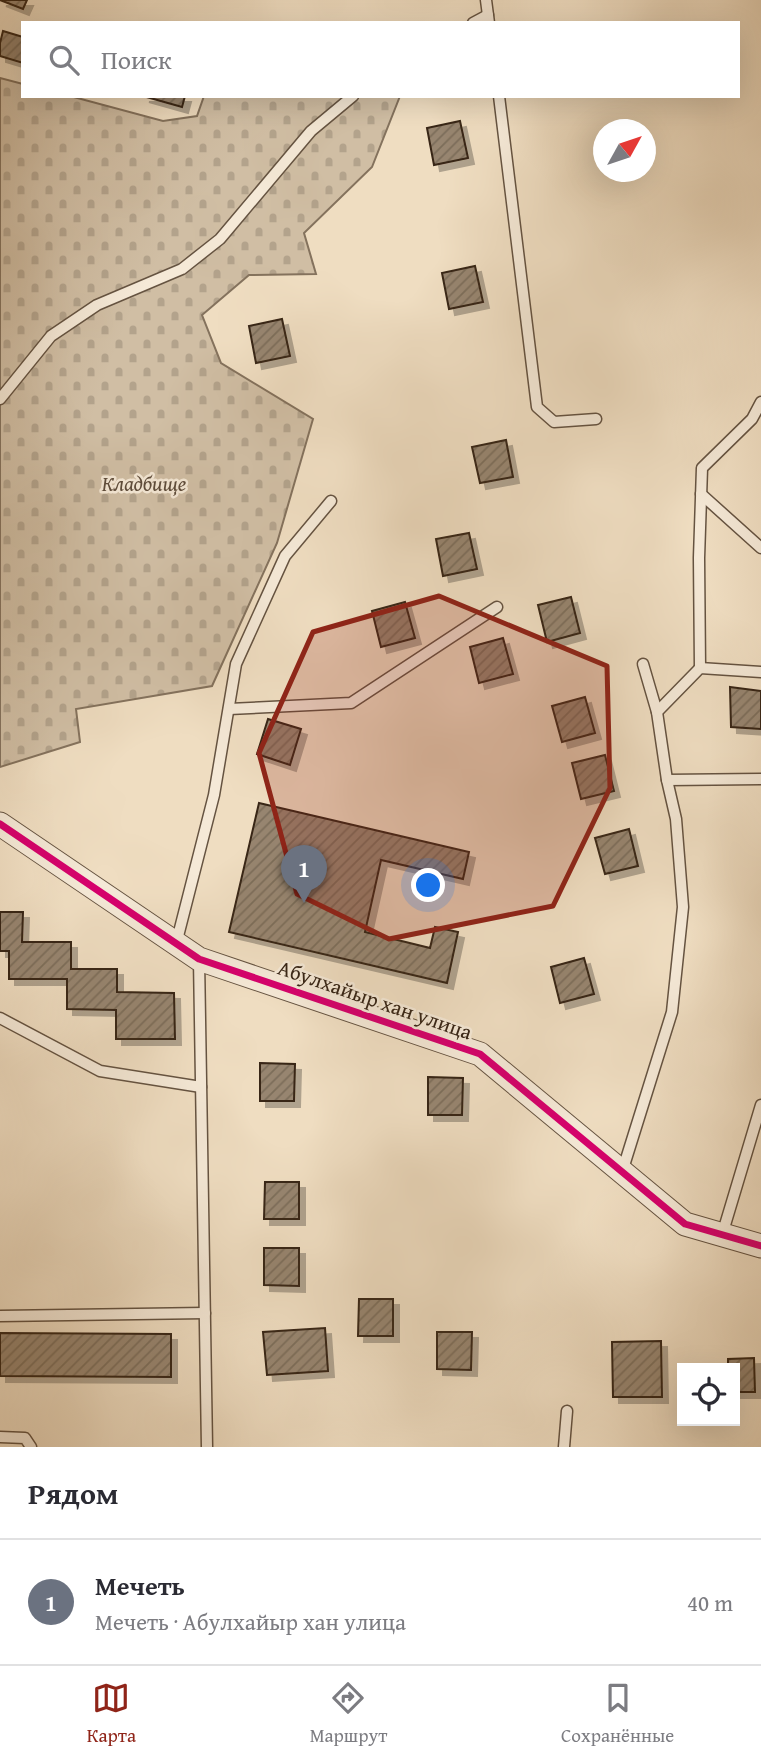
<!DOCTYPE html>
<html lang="ru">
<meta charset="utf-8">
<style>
:root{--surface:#fff;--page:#f2f2f3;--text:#2b2b33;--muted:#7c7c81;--line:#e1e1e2;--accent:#8f2418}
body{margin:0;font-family:"Gentium Book Plus",serif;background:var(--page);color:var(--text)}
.controls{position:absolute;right:21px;bottom:21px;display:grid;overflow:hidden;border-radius:0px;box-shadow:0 7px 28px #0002}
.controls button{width:63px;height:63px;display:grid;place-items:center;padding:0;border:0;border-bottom:2px solid var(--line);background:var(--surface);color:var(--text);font:35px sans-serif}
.compass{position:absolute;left:593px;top:119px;width:63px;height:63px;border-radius:50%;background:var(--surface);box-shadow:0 7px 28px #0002;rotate:50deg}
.you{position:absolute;left:429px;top:886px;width:24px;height:24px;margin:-18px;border:5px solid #fff;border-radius:50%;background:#1a73e8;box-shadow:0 0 0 10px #1a73e833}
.badge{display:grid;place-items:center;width:46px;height:46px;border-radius:50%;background:var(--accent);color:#fff;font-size:23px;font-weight:700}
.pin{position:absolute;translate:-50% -58px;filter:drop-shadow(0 2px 4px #0008)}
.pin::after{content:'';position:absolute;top:37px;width:24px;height:21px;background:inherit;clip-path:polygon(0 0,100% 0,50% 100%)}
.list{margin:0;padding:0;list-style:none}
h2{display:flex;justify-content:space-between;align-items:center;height:91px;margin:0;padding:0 28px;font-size:30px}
h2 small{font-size:23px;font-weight:400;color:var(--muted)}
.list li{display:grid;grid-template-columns:46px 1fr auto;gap:21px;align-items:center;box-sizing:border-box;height:126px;padding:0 28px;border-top:2px solid var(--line)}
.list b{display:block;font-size:26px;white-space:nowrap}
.list p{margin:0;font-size:23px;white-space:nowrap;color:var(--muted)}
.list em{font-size:23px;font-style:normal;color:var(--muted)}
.icon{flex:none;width:38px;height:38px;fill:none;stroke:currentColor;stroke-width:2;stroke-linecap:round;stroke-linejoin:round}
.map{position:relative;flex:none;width:761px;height:1447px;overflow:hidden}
.search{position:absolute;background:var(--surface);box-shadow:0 7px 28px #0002;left:21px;right:21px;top:21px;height:77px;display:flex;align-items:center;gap:18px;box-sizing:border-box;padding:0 24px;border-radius:0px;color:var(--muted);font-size:26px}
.sheet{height:217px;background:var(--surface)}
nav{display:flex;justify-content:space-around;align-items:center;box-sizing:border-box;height:98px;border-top:2px solid var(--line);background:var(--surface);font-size:19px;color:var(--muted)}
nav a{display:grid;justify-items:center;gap:4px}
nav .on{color:var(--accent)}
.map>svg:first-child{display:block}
.cemetery{fill:url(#cemetery-stones);stroke:#84725d;stroke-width:2}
.building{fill:url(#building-hatch);stroke:#372516;stroke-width:2;filter:url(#shadow)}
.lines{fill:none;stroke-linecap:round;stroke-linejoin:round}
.service-casing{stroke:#655341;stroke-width:13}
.minor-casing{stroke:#655341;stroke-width:25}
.service{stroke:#f5e9d7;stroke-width:10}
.minor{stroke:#f5e9d7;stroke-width:23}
.cycleway-casing{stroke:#f5e9d7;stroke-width:11}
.cycleway{stroke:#d6006c;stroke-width:7}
.marked{fill:#8f2418;fill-opacity:0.2;stroke:#8f2418;stroke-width:5;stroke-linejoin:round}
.labels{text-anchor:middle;stroke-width:5;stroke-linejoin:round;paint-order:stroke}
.park-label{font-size:21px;font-style:italic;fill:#5d4b3a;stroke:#f5e9d7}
.street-label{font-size:21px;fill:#372516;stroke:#f5e9d7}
</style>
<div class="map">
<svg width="761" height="1447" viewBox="0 0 761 1447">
<defs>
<pattern id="cemetery-stones" width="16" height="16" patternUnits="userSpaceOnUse" patternTransform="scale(1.75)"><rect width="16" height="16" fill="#d0bea4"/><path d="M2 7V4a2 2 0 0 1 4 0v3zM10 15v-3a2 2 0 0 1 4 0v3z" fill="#b3a38c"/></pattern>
<pattern id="building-hatch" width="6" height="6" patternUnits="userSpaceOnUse" patternTransform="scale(1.75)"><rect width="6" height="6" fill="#97856f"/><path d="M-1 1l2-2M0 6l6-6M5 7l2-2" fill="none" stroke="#7c6d5a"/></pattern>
<filter id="shadow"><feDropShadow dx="6" dy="6" stdDeviation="0" flood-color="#0004"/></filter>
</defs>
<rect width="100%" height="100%" fill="#efddc1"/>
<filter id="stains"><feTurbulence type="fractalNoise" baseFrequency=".00286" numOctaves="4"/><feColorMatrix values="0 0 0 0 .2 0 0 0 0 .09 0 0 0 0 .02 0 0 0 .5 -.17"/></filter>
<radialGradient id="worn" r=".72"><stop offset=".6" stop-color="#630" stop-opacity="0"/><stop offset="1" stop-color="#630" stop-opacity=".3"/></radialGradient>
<polygon class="cemetery" points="0,78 23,84 23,96 70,96 163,121 197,116 204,96 400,96 372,167 304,233 316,274 249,275 202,315 221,363 313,419 277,543 212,686 76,709 80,742 0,767"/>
<g class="building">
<polygon points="0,0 27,0 23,9"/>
<polygon points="3,31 23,37 23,63 0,56 0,43"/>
<polygon points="143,96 185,96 182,107"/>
<polygon points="460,121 468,158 434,165 427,128"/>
<polygon points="475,266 483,302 449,309 442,273"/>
<polygon points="282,319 290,356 256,363 249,326"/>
<polygon points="506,440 513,477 480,483 472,447"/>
<polygon points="469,533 477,569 443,576 436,539"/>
<polygon points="571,597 580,633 547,642 538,605"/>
<polygon points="405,602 415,638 381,647 372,611"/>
<polygon points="503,638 513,674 479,683 470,647"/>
<polygon points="730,687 761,691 761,729 731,727"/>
<polygon points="585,697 595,733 562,742 552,706"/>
<polygon points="268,719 301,729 290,765 257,754"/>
<polygon points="605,755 614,791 581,799 572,763"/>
<polygon points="259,803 469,852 463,879 381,860 365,932 430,948 435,927 458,932 447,983 229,932"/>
<polygon points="629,829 638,866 605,874 595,838"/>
<polygon points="0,912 23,912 22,942 71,942 71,969 117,969 117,992 174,993 175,1039 116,1039 116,1010 67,1009 67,979 9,979 9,951 0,951"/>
<polygon points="584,958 594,994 560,1003 551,967"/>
<polygon points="260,1063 295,1064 294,1101 260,1101"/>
<polygon points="428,1077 463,1078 462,1115 428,1115"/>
<polygon points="265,1182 299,1182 299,1219 264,1219"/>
<polygon points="264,1248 299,1248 299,1286 264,1285"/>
<polygon points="359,1299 393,1299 393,1336 358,1336"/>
<polygon points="325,1328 328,1371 267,1375 263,1332"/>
<polygon points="437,1332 472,1332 471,1370 437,1369"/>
<polygon points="0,1333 171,1334 171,1377 0,1376"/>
<polygon points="661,1341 662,1397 613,1397 612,1342"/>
<polygon points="754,1358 755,1392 735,1392 735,1368 728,1368 728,1359"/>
</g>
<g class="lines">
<g class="service-casing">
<g id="service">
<polyline points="486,0 489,23"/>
<polyline points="473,23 488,15"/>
<polyline points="499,96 537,407 554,422 596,419"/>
<polyline points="0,399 51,336 97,305 182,269 220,239 311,131 353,96"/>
<polyline points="701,494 761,548"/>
<polyline points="643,664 657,712"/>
<polyline points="700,668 699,558 702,468 752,419 761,402"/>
<polyline points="229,709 351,703 497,607"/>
<polyline points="667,780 761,779"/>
<polyline points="176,944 214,795 236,664 285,556 331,501"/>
<polyline points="199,959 207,1447"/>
<polyline points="0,1018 100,1071 201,1087"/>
<polyline points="622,1172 672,1012 683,907 676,819 667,780 657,712 700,668 761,672"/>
<polyline points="722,1235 761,1105"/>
<polyline points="0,1316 205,1313"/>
<polyline points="0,1437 25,1438 31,1447"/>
<polyline points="564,1447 567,1411"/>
</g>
</g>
<g class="minor-casing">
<polyline id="minor" points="0,824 199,959 480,1054 685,1224 761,1246"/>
</g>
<use href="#service" class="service"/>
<use href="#minor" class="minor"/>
<g class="cycleway-casing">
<polyline id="cycleway" points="0,824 199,959 480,1054 685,1224 761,1246"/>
</g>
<use href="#cycleway" class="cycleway"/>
</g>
<path class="marked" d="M439 596 607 666 610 788 553 906 389 939 297 894 259 753 313 632Z"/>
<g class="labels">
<g class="park-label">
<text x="144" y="491">Кладбище</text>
</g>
<g class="street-label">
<text transform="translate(375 1000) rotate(19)" y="7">Абулхайыр хан улица</text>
</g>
</g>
<rect width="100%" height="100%" filter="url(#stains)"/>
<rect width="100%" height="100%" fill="url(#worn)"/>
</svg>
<div class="controls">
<button><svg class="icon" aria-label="locate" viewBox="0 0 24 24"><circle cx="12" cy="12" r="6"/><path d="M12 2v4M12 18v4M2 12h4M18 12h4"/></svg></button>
</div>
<svg class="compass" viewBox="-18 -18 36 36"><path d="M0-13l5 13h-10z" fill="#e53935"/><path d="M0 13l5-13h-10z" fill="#7c7c81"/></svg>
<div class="you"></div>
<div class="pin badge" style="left:304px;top:903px;background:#6b7280">1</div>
<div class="search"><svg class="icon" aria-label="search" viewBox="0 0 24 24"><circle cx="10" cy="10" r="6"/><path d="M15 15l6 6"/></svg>Поиск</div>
</div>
<section class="sheet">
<h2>Рядом<small></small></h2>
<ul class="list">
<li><span class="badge" style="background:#6b7280">1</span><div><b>Мечеть</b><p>Мечеть · Абулхайыр хан улица</p></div><em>40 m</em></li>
</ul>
</section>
<nav>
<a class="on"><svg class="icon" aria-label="map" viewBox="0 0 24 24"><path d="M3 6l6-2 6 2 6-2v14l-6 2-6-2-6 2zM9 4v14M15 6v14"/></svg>Карта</a>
<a><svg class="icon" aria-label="directions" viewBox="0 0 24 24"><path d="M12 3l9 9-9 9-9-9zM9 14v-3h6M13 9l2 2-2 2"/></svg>Маршрут</a>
<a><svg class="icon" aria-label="saved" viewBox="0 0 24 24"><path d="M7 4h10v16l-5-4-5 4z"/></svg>Сохранённые</a>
</nav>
